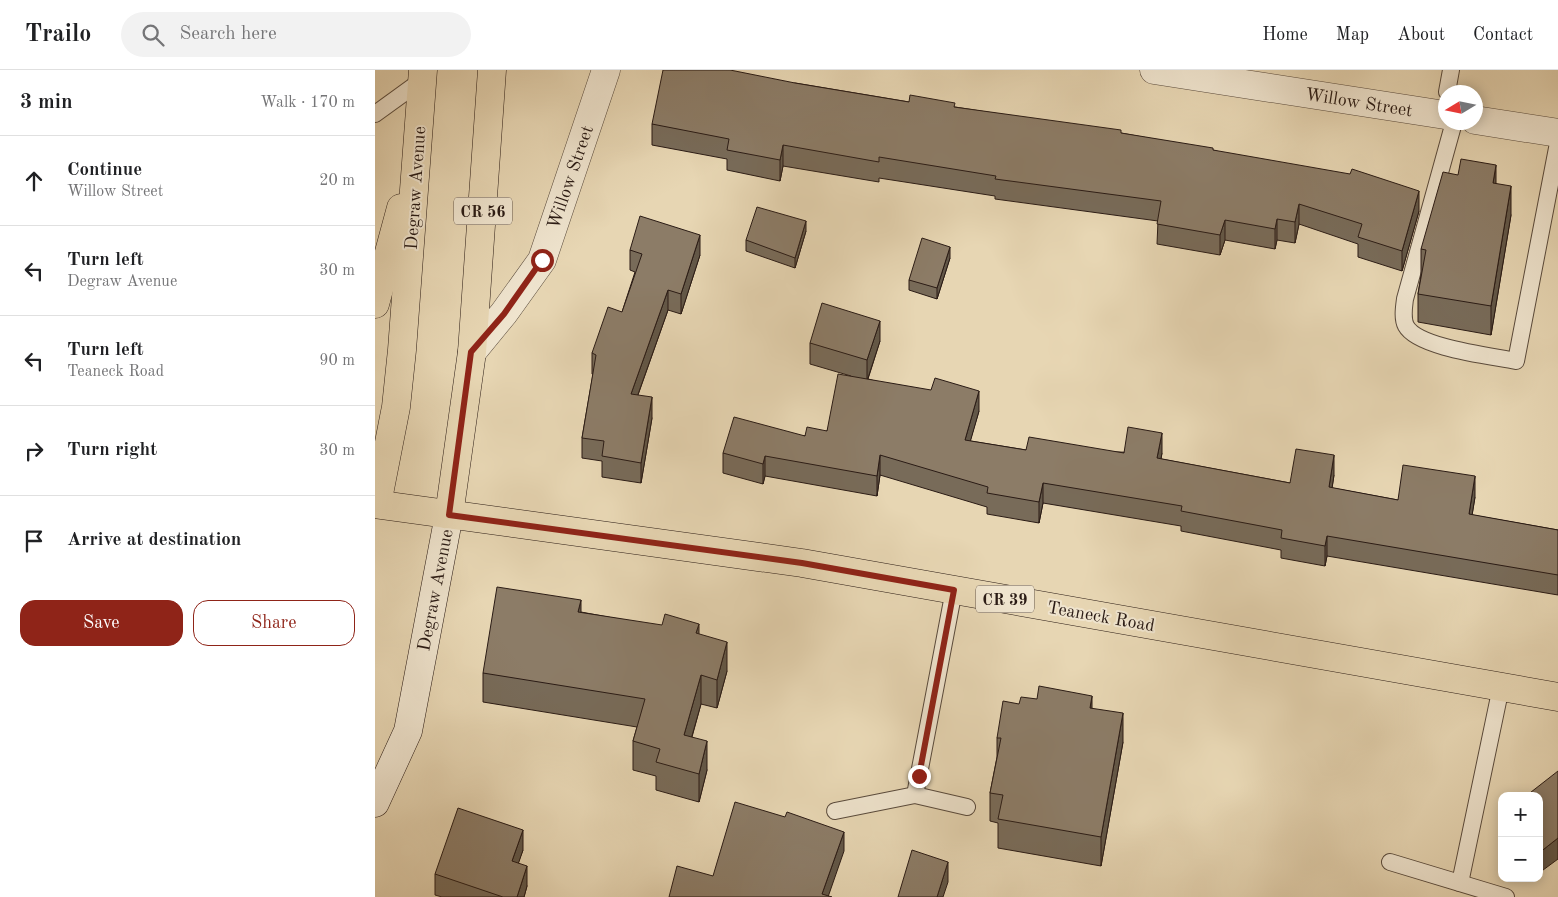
<!DOCTYPE html>
<meta charset="utf-8">
<style>
:root{--surface:#fff;--page:#f2f2f2;--text:#202124;--muted:#757577;--line:#e0e0e0;--accent:#8f2418}
body{margin:0;font-family:"Old Standard TT",serif;background:var(--page);color:var(--text)}
.controls{position:absolute;right:15px;bottom:15px;display:grid;overflow:hidden;border-radius:10px;box-shadow:0 2px 12px #0003}
.controls button{width:45px;height:45px;display:grid;place-items:center;padding:0;border:0;border-bottom:1px solid var(--line);background:var(--surface);color:var(--text);font:25px sans-serif}
.compass{position:absolute;left:1063px;top:15px;width:45px;height:45px;border-radius:50%;background:var(--surface);box-shadow:0 2px 12px #0003;rotate:260deg}
.stop{position:absolute;width:15px;height:15px;margin:-11px;border:4px solid #8f2418;border-radius:50%;background:#fff}
.stop.end{background:#8f2418;border-color:#fff;box-shadow:0 1px 5px #0008}
.list{margin:0;padding:0;list-style:none}
h2{display:flex;justify-content:space-between;align-items:center;height:65px;margin:0;padding:0 20px;font-size:21px}
h2 small{font-size:16px;font-weight:400;color:var(--muted)}
.list li{display:grid;grid-template-columns:32px 1fr auto;gap:15px;align-items:center;box-sizing:border-box;height:90px;padding:0 20px;border-top:1px solid var(--line)}
.list b{display:block;font-size:19px;white-space:nowrap}
.list p{margin:0;font-size:16px;white-space:nowrap;color:var(--muted)}
.list em{font-size:16px;font-style:normal;color:var(--muted)}
.actions{display:flex;gap:10px;padding:15px 20px}
.actions a{flex:1;padding:11px 0;border:1px solid var(--accent);border-radius:15px;text-align:center;font-size:18px;color:var(--accent)}
.actions .main{background:var(--accent);color:#fff}
.icon{flex:none;width:28px;height:28px;fill:none;stroke:currentColor;stroke-width:2;stroke-linecap:round;stroke-linejoin:round}
.map{position:relative;flex:none;width:1183px;height:827px;overflow:hidden}
header{display:flex;align-items:center;gap:30px;box-sizing:border-box;height:70px;padding:0 25px;background:var(--surface);border-bottom:1px solid var(--line)}
header strong{font-size:24px}
nav{display:flex;gap:28px;margin-inline-start:auto;font-size:18px}
.search{width:350px;height:45px;background:var(--page);display:flex;align-items:center;gap:12px;box-sizing:border-box;padding:0 18px;border-radius:28px;color:var(--muted);font-size:19px}
main{display:flex}
aside{flex:1;background:var(--surface)}
.map>svg:first-child{display:block}
.lines{fill:none;stroke-linecap:round;stroke-linejoin:round}
.lane-casing{stroke:#594a3c;stroke-width:18}
.street-casing{stroke:#594a3c;stroke-width:29}
.secondary-casing{stroke:#2a1b15;stroke-width:29}
.primary-casing{stroke:#2a1b15;stroke-width:29}
.lane{stroke:#efe4ce;stroke-width:16}
.street{stroke:#efe4ce;stroke-width:28}
.secondary{stroke:#efe4ce;stroke-width:28}
.primary{stroke:#e7d6b3;stroke-width:28}
.wall{fill:#786b59;stroke:#2a1b15}
.shaded-wall{fill:#625748;stroke:#2a1b15}
.building{fill:#8c7c67;stroke:#2a1b15}
.route{stroke:#8f2418;stroke-width:6}
.labels{text-anchor:middle;stroke-width:4;stroke-linejoin:round;paint-order:stroke}
.shield{fill:#efe4ce;stroke:#65574c;stroke-width:1}
.shield-label{font-size:16px;font-weight:bold;fill:#2a1b15}
.street-label{font-size:18px;fill:#2a1b15;stroke:#efe4ce}
</style>
<header>
<strong>Trailo</strong>
<div class="search"><svg class="icon" aria-label="search" viewBox="0 0 24 24"><circle cx="10" cy="10" r="6"/><path d="M15 15l6 6"/></svg>Search here</div>
<nav><a>Home</a><a>Map</a><a>About</a><a>Contact</a></nav>
</header>
<main>
<aside>
<h2>3 min<small>Walk · 170 m</small></h2>
<ul class="list">
<li><svg class="icon" aria-label="ahead" viewBox="0 0 24 24"><path d="M12 20V5M6 11l6-6 6 6"/></svg><div><b>Continue</b><p>Willow Street</p></div><em>20 m</em></li>
<li><svg class="icon" aria-label="left" viewBox="0 0 24 24"><path d="M17 20v-9H6M10 6l-5 5 5 5"/></svg><div><b>Turn left</b><p>Degraw Avenue</p></div><em>30 m</em></li>
<li><svg class="icon" aria-label="left" viewBox="0 0 24 24"><path d="M17 20v-9H6M10 6l-5 5 5 5"/></svg><div><b>Turn left</b><p>Teaneck Road</p></div><em>90 m</em></li>
<li><svg class="icon" aria-label="right" viewBox="0 0 24 24"><path d="M7 20v-9h11M14 6l5 5-5 5"/></svg><div><b>Turn right</b></div><em>30 m</em></li>
<li><svg class="icon" aria-label="arrive" viewBox="0 0 24 24"><path d="M6 21V4h12l-3 4 3 4H6"/></svg><div><b>Arrive at destination</b></div></li>
</ul>
<div class="actions"><a class="main">Save</a><a>Share</a></div>
</aside>
<div class="map">
<svg width="1183" height="827" viewBox="0 0 1183 827">
<rect width="100%" height="100%" fill="#e7d6b3"/>
<filter id="stains"><feTurbulence type="fractalNoise" baseFrequency=".004" numOctaves="4"/><feColorMatrix values="0 0 0 0 .2 0 0 0 0 .09 0 0 0 0 .02 0 0 0 .5 -.17"/></filter>
<radialGradient id="worn" r=".72"><stop offset=".6" stop-color="#630" stop-opacity="0"/><stop offset="1" stop-color="#630" stop-opacity=".3"/></radialGradient>
<g class="lines">
<g class="lane-casing">
<g id="lane">
<polyline points="1072,22 1076,0"/>
<polyline points="0,44 47,10"/>
<path d="M1079 52 1030 229C1029 237 1027 248 1031 256 1043 278 1117 286 1141 291L1183 73"/>
<polyline points="579,520 540,725 592,737"/>
<polyline points="460,741 540,725"/>
<polyline points="1015,792 1131,827"/>
<polyline points="1085,813 1126,617"/>
</g>
</g>
<g class="street-casing">
<g id="street">
<polyline points="779,0 1070,45"/>
<polyline points="1100,50 1183,63"/>
<polyline points="97,282 129,243 167,190 231,0"/>
</g>
</g>
<g class="secondary-casing">
<polyline id="secondary" points="0,733 33,661 74,445"/>
</g>
<g class="primary-casing">
<g id="primary">
<polyline points="0,234 26,138"/>
<polyline points="0,434 427,493 1183,627"/>
<polyline points="2,434 21,337 27,280 48,0"/>
<polyline points="74,445 97,282 117,0"/>
</g>
</g>
<use href="#lane" class="lane"/>
<use href="#street" class="street"/>
<use href="#secondary" class="secondary"/>
<use href="#primary" class="primary"/>
</g>
<g class="wall">
<polygon points="420,13 534,32 580,37 746,63 838,80 1044,141 1027,201 983,187 983,174 924,154 920,173 902,170 900,179 850,170 845,185 782,174 783,151 620,129 620,126 504,108 504,112 408,96 405,111 352,100 352,89 277,75 277,54"/>
<polygon points="1121,114 1136,145 1116,265 1043,252 1043,224 1046,205 1046,179"/>
<polygon points="431,161 420,198 371,181 371,170"/>
<polygon points="255,180 325,185 306,244 293,240 263,325 277,348 266,413 227,407 227,391 207,388 207,368 218,304 217,304 217,283 247,242 260,202 255,200"/>
<polygon points="575,188 562,229 534,220 534,210"/>
<polygon points="505,271 493,309 604,341 595,371 651,380 787,383 786,389 915,413 959,405 957,418 1023,430 1100,427 1097,445 1183,460 1183,525 952,486 950,496 906,488 906,480 806,461 806,456 668,433 664,453 612,444 612,437 505,405 502,426 390,406 388,414 348,403 348,383 452,361 476,306 435,294 435,273"/>
<polygon points="206,542 324,564 352,601 342,638 326,634 317,667 332,700 324,732 281,720 281,706 258,700 258,671 262,657 108,632 108,603"/>
<polygon points="644,634 717,638 748,672 726,796 623,778 623,753 615,751 615,723 622,687 622,668"/>
<polygon points="148,780 143,793 152,816 149,827 67,827 60,825 60,804"/>
</g>
<g class="shaded-wall">
<polygon points="408,75 408,96 405,111 405,90"/>
<polygon points="1121,95 1121,123 1118,113"/>
<polygon points="1136,116 1136,145 1116,265 1116,236"/>
<polygon points="1044,121 1044,141 1027,201 1027,181"/>
<polygon points="924,134 924,154 920,173 920,152"/>
<polygon points="902,149 902,170 900,179 900,159"/>
<polygon points="850,150 850,170 845,185 845,165"/>
<polygon points="431,151 431,161 420,198 420,188"/>
<polygon points="325,165 325,185 306,244 306,224"/>
<polygon points="575,177 575,188 562,229 562,218"/>
<polygon points="293,220 293,240 256,344 256,324"/>
<polygon points="505,251 505,271 492,311 492,290"/>
<polygon points="604,321 604,341 590,390 590,370"/>
<polygon points="277,327 277,348 266,413 266,393"/>
<polygon points="787,363 787,383 782,409 782,388"/>
<polygon points="505,385 505,405 502,426 502,406"/>
<polygon points="959,385 959,405 954,438 954,417"/>
<polygon points="390,386 390,406 388,414 388,394"/>
<polygon points="1100,406 1100,427 1094,464 1094,444"/>
<polygon points="668,413 668,433 664,453 664,432"/>
<polygon points="952,466 952,486 950,496 950,476"/>
<polygon points="206,530 206,558 203,542"/>
<polygon points="324,554 324,582 321,563"/>
<polygon points="352,572 352,601 342,638 342,610"/>
<polygon points="326,605 326,634 309,694 309,665"/>
<polygon points="717,626 717,654 715,638"/>
<polygon points="748,643 748,672 726,796 726,767"/>
<polygon points="332,671 332,700 324,732 324,704"/>
<polygon points="148,760 148,780 137,812 137,791"/>
<polygon points="469,762 469,781 453,827 447,824"/>
<polygon points="1183,768 1183,789 1164,803 1164,783"/>
<polygon points="573,792 573,812 568,827 562,827"/>
<polygon points="152,796 152,816 149,827 142,827"/>
</g>
<g class="building">
<polygon points="288,0 355,0 420,13 534,32 535,25 580,33 579,37 746,60 746,63 838,78 838,80 975,104 977,99 1044,121 1027,181 983,167 987,154 924,134 920,152 902,149 900,159 850,150 845,165 782,154 786,131 620,109 621,106 504,87 504,92 408,75 405,90 352,80 354,69 277,54"/>
<polygon points="1086,89 1121,95 1118,113 1136,116 1116,236 1043,224 1051,180 1046,179 1068,102 1083,105"/>
<polygon points="382,137 431,151 420,188 371,170"/>
<polygon points="265,146 325,165 306,224 293,220 256,324 277,327 266,393 227,386 229,371 207,368 221,285 217,283 233,237 247,242 267,184 255,180"/>
<polygon points="547,168 575,177 562,218 534,210"/>
<polygon points="447,233 505,251 492,290 435,273"/>
<polygon points="463,304 556,320 560,308 604,321 590,370 651,380 654,367 749,383 753,357 787,363 782,388 915,413 921,379 959,385 954,417 1023,430 1028,395 1100,406 1094,444 1183,460 1183,505 952,466 950,476 906,468 907,460 806,441 807,436 668,413 664,432 612,423 613,417 505,385 502,406 390,386 388,394 348,383 359,347 430,366 432,357 452,361"/>
<polygon points="122,517 206,530 203,542 287,555 290,544 324,554 321,563 352,572 342,610 326,605 309,665 332,671 324,704 281,692 285,679 258,671 270,629 108,603"/>
<polygon points="664,616 717,626 715,638 748,643 726,767 623,749 628,725 615,723 626,668 622,668 628,631 644,634 646,627 662,629"/>
<polygon points="1183,701 1183,768 1164,783 1164,726 1151,726"/>
<polygon points="360,732 410,747 412,742 469,762 447,824 457,827 294,827 302,796 338,806"/>
<polygon points="83,738 148,760 137,791 152,796 142,827 128,827 60,804"/>
<polygon points="537,780 573,792 562,827 523,827"/>
</g>
<g class="lines">
<polyline class="route" points="167,190 129,244 96,282 74,445 427,493 579,520 544,706"/>
</g>
<g class="labels">
<g class="shield">
<rect x="79" y="127.5" width="58" height="27" rx="4"/>
<rect x="601" y="515.5" width="58" height="27" rx="4"/>
</g>
<g class="shield-label">
<text x="108" y="147">CR 56</text>
<text x="630" y="535">CR 39</text>
</g>
<g class="street-label">
<text transform="translate(984 32) rotate(9)" y="6">Willow Street</text>
<text transform="translate(195 107) rotate(-71)" y="6">Willow Street</text>
<text transform="translate(40 118) rotate(-86)" y="6">Degraw Avenue</text>
<text transform="translate(60 520) rotate(-79)" y="6">Degraw Avenue</text>
<text transform="translate(726 546) rotate(10)" y="6">Teaneck Road</text>
</g>
</g>
<rect width="100%" height="100%" filter="url(#stains)"/>
<rect width="100%" height="100%" fill="url(#worn)"/>
</svg>
<div class="controls">
<button>+</button>
<button>−</button>
</div>
<svg class="compass" viewBox="-18 -18 36 36"><path d="M0-13l5 13h-10z" fill="#e53935"/><path d="M0 13l5-13h-10z" fill="#757577"/></svg>
<div class="stop" style="left:167px;top:190px"></div>
<div class="stop end" style="left:544px;top:706px"></div>
</div>
</main>
